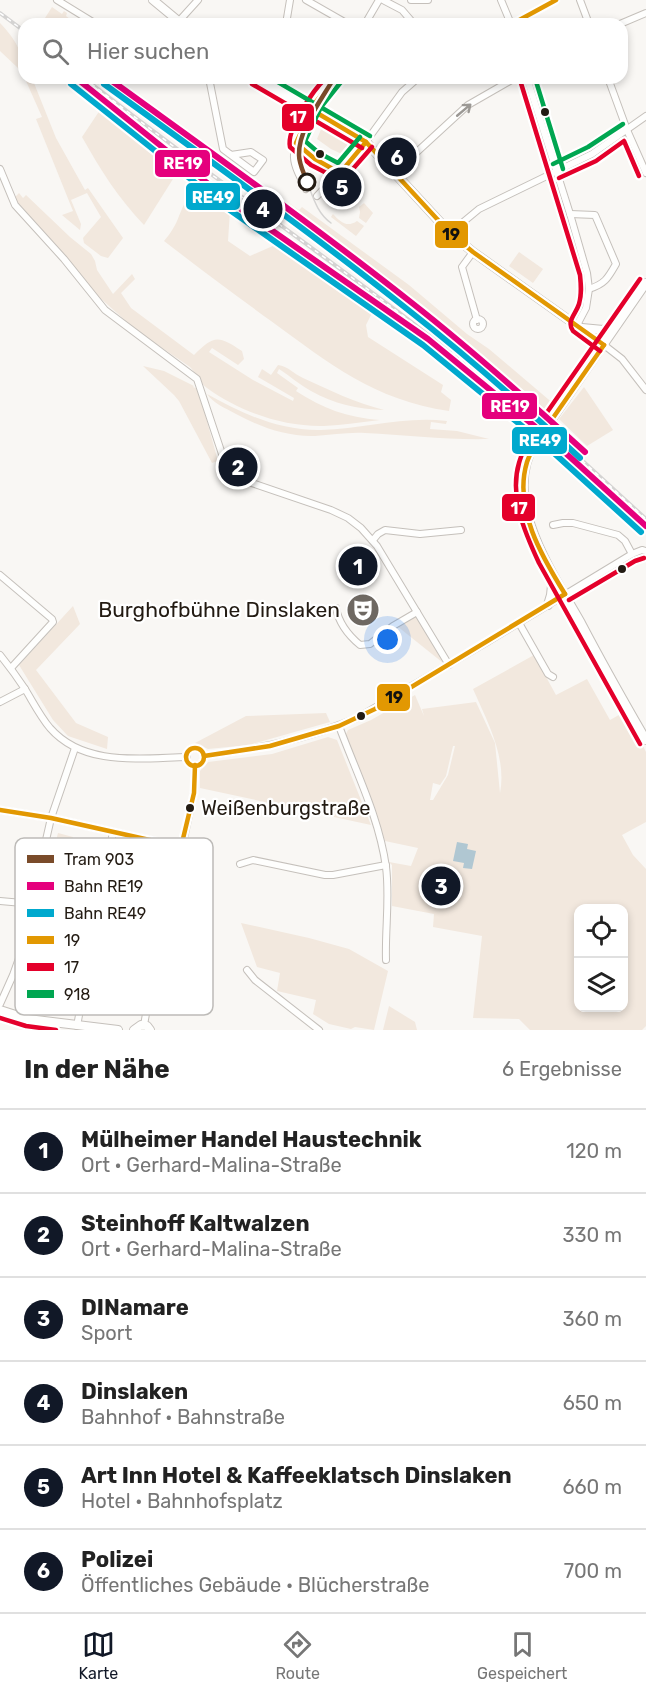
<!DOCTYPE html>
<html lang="de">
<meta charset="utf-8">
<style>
:root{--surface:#fff;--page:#f2f2f2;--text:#222;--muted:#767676;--line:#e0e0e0;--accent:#111827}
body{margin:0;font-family:Rubik,sans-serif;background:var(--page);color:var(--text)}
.controls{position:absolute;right:18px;bottom:18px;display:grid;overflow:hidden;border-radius:12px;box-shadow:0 3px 9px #0003}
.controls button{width:54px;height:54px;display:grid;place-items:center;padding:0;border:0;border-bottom:2px solid var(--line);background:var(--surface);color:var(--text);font:30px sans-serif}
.you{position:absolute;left:388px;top:640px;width:21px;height:21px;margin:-15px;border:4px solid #fff;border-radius:50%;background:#1a73e8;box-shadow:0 0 0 9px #1a73e833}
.badge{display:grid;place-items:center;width:39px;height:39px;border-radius:50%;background:var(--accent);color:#fff;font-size:20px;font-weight:700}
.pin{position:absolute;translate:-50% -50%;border:3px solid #fff;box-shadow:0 2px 6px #0006}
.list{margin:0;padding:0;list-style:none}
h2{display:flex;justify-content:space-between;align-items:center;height:78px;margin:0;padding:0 24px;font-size:26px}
h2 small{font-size:20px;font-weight:400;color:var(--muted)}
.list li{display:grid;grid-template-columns:39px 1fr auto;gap:18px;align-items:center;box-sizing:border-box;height:84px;padding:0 24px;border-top:2px solid var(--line)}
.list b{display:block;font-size:22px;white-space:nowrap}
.list p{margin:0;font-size:20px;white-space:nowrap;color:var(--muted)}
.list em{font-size:20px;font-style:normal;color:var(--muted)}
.icon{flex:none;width:33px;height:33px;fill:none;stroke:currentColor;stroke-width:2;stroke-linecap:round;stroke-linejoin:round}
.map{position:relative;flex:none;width:646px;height:1030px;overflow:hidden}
.search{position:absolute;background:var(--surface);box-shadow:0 3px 9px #0003;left:18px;right:18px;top:18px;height:66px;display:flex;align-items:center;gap:15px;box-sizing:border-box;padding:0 21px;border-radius:18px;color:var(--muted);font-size:22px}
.sheet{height:582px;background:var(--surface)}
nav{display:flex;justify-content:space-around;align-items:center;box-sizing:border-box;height:84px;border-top:2px solid var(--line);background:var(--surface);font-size:16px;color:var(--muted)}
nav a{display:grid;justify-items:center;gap:3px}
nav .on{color:var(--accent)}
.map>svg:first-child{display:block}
.green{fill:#f2e8de;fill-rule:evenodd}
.water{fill:#b0c7d2}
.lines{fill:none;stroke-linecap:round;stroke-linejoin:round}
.minor-casing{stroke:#c5c0bb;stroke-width:8}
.major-casing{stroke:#c5c0bb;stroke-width:10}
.minor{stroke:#fefefd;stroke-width:6}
.major{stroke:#fefefd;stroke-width:8}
.tram{stroke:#d4d3d2;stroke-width:1.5}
.rail-casing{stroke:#d4d3d2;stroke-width:4}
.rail{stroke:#fff;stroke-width:1.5;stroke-dasharray:4.5;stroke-linecap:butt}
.bus-1-casing{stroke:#fff;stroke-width:9}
.bus-2-casing{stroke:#fff;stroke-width:9}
.bus-3-casing{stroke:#fff;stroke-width:9}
.bus-1{stroke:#e29802;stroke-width:4.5}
.bus-2{stroke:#e4002b;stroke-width:4.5}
.bus-3{stroke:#00a651;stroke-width:4.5}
.rail-1-casing{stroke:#fff;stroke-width:10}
.rail-2-casing{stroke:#fff;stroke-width:10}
.rail-1{stroke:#e5007d;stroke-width:6}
.rail-2{stroke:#00a9ce;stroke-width:6}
.tram-1-casing{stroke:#fff;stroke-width:9}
.tram-1{stroke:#7a4b2a;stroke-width:4.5}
.oneway{stroke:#9b9894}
.bus-dot{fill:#231b13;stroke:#fff;stroke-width:2}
.stop-dot{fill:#fff;stroke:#231b13;stroke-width:3}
.labels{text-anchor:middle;stroke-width:4.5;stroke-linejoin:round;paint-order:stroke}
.bus-label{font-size:20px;fill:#231b13;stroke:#fff;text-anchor:start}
.poi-label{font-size:21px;fill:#231b13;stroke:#fff;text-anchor:end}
.key{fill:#fff;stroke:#bdbbb8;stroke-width:1.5}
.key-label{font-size:16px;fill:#231b13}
.line-badge{stroke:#fff;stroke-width:2}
.badge-label{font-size:16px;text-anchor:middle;font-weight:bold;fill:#fff}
.pale-badge-label{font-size:16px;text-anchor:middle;font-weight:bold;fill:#111}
</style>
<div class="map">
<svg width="646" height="1030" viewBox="0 0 646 1030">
<rect width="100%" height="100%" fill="#f9f7f4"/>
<g class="green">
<polygon points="52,7 62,14 64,11 67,13 66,16 70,19 67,24 55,24 45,18"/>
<path d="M0 23C17 41 24 54 24 78H32L56 138 85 190 88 188 123 238 108 258 101 256 84 243 83 238 101 217 87 193 71 200 81 224 80 230 62 215 73 211 36 119 42 117 26 81 18 68 0 51Z"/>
<path d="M100 110 178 171 144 225C118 198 100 169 82 137Z"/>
<polygon points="322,127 325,127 356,147 346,156 331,149 317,139"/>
<path d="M200 191 209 194 230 211 228 241 250 256 275 245 373 311 366 325 368 337 443 385 441 392 451 400 449 411C374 400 330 364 271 321 235 295 199 268 164 241 170 234 176 225 179 216 184 204 187 195 200 191Z"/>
<path d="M19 193 23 198 26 195 70 237 91 254 95 261 97 270 113 294 132 274 135 279 121 293 131 308 194 355C214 335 218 335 242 351L244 359 238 365 212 348 209 352 253 380 293 401 294 398 258 377 262 369 271 375 278 365C288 366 294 374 303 378 329 390 356 403 384 410 357 409 334 404 311 391 300 385 290 376 279 369L277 373 298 388 296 391C324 409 346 417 380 420 361 422 343 425 324 426 283 427 240 412 207 388 200 383 196 373 190 367L136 330 99 297 14 198Z"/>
<polygon points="286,201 299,210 302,207 409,285 467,334 489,349 555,405 548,416 483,357 430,312 284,204"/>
<polygon points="364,203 373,213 366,223 359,218 360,212 359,207"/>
<path d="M333 214C340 222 347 228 357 221L364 226 356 236 331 217Z"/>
<polygon points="519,252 543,269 533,283 509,266"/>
<polygon points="143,366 164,371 194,386 193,387 198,389 218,461 212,463 179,401 174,395"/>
<polygon points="584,387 613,430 587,446 559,419"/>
<path d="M207 394C243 414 280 431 321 430 365 429 402 416 447 421L446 424 431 422 430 429 457 431 489 439C447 440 406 435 365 433 348 432 332 435 315 436 287 437 260 427 236 414 225 408 213 403 207 394Z"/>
<polygon points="73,606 80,624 36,670 76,723 108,737 107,749 68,736 53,720 19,665"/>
<polygon points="415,615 442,659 442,662 397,626"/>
<path d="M534 655 556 695 587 679 610 720 626 711 646 752V822L622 835 633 855 646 869V1026L642 1030H530L519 1019 473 1018 482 936 433 927 434 914 392 906V865L389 862 411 866 418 848 385 841 346 734 348 730 371 720 415 695 424 716 422 709 476 702 495 743 500 793C507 757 487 721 473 689ZM453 746H455L448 775 433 800H430L433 783 440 785 446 776ZM578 909H624V1008H578Z"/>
<polygon points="326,713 330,722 249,745 208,749 195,743 246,716"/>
<polygon points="328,737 337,740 371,825 200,788 200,771 208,762 272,754"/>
<polygon points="58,833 73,837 69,856 53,852"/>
<polygon points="241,923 309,938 349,949 388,971 374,1030 355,1027 351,1029 329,1024 313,1014 316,1000 277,991 280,973 257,967"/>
<polygon points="389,1006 415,1022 417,1030 383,1030"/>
</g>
<polygon class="water" points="457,842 468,844 467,849 476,851 472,869 463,868 464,863 453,861"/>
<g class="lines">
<g class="minor-casing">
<g id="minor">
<polyline points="57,0 96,24"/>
<polyline points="306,0 348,24"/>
<polyline points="383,0 402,10 414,24"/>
<polyline points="411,0 428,0"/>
<polyline points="501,0 511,24"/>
<polyline points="580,0 589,24"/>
<polyline points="179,21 198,0"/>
<polyline points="286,24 290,0"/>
<polyline points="365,24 379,0"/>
<polyline points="512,24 556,0"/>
<polyline points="620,24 646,13"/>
<polyline points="209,78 223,149 231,155 251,152 263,160 254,172 231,155"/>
<polyline points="527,78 570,214 587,273 589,289 586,308 577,325"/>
<polyline points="608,78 627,130 646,173"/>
<polyline points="274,89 277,78"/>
<polyline points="298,103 311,100 319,95"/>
<polyline points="317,113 335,78"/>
<polyline points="0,169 15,205 64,259 105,310 197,379 225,463 231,473 240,479 331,510 348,518 361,528 377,546 449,665"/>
<polyline points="394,173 468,105 515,78"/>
<path d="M306 189C301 178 293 166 294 154 294 138 318 94 331 85"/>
<polyline points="317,196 360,150 402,92 418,78"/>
<path d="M570 214 595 215 616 264C608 278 605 284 589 289"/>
<polyline points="450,233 479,209 592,154 646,116"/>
<polyline points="473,252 462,267 477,320"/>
<circle cx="478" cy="324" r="5"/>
<polyline points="604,345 622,359 646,390"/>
<polyline points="553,525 563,523 573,523 618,535 625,541 632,554"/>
<polyline points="373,540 378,534 385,530 420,534 461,530"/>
<polyline points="0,575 52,619 53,622 11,668"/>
<path d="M336 608C339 624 348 635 360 645L370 644 393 626 417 612"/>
<polyline points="519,623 548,674 553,677"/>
<path d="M0 655C9 666 17 677 25 689 33 702 40 716 50 728 84 767 141 758 187 757"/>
<polyline points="0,702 25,689"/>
<path d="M339 726C356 772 379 817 386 867 390 898 385 929 386 960"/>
<circle cx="195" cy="757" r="9"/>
<path d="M204 756C257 749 309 739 359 717L487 642 632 554 642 550 646 551"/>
<polyline points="0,810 51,818 181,847"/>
<polyline points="240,864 253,860 325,875 333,875 386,865"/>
<polyline points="0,901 34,904"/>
<polyline points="247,970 255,980 319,1030"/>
<polyline points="0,1004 13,975 28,933 46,840 51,818 75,748"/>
<polyline points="144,1025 151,986 194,793 195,765"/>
<polyline points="77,1026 113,832"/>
</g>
</g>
<g class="major-casing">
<g id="major">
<polyline points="153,0 182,24"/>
<polyline points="256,78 366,142 450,233 473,252 604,345"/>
<path d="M646 283 534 445C501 501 554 575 581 623 602 663 624 702 646 740"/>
<polyline points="582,328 603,330 617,324"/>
<polyline points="548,605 551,595 553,576"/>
<polyline points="0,1010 28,1019 118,1030"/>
<polyline points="134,1030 141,1025 147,1026 150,1030"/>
</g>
</g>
<use href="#minor" class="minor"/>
<use href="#major" class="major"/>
<path class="tram" d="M307 182C313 197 317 213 331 223"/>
<g class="rail-casing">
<g id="rail">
<polyline points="0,13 24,31"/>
<path d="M84 78C227 190 377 291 518 405"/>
<polyline points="562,442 646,519"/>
</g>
</g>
<use href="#rail" class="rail"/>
<g class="bus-1-casing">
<g id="bus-1">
<polyline points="512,24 556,0"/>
<polyline points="335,78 315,103 296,143 315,159 340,173 366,142"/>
<polyline points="312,110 366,142 450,233 473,252 604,345"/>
<path d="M565 594C542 557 513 508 527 462 529 456 532 451 534 445L604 345"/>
<circle cx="195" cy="757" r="9"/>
<polyline points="204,756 270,746 339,726 375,709 565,594"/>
<polyline points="0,810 51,818 181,847"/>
<polyline points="181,847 194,793 195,765"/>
</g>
</g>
<g class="bus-2-casing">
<g id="bus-2">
<path d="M326 78C313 90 286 130 290 147L311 165 340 180 345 178 372 147"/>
<path d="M520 80 580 275C581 285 582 294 579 304 576 314 566 321 573 331L600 351"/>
<polyline points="252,84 362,148"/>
<polyline points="559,178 596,161 624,141 639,176"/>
<polyline points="569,600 635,561 644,558"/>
<path d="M640 744 539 563C525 533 509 497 519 463 521 456 524 449 527 441L640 279"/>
<polyline points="0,1018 26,1026 56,1030"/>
</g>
</g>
<g class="bus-3-casing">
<g id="bus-3">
<polyline points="271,78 370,136"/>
<polyline points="535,78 563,169"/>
<polyline points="341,82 321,107 305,141 319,153 338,163 360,137"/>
<polyline points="553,164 588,147 623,124"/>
</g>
</g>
<use href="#bus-1" class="bus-1"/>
<use href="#bus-2" class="bus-2"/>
<use href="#bus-3" class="bus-3"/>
<g class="rail-1-casing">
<g id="rail-1">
<polyline points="76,78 231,202 428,339 549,438 646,526"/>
<path d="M108 78C210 152 313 225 412 303 472 350 529 401 585 452"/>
</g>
</g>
<g class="rail-2-casing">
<g id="rail-2">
<polyline points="71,84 227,208 423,345 544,444 641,532"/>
<path d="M104 84C206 158 309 231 407 309 467 356 524 406 580 458"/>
</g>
</g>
<use href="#rail-1" class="rail-1"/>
<use href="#rail-2" class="rail-2"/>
<g class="tram-1-casing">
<path id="tram-1" d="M307 182C304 173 299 164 299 155 298 130 322 99 334 78"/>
</g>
<use href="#tram-1" class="tram-1"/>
</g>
<defs><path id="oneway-shaft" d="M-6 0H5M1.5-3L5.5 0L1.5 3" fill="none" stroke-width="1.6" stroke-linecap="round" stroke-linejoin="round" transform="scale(1.5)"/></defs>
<use class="oneway" href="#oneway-shaft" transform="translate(464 110) rotate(-40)"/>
<defs>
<g id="theatre-disc" transform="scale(1.725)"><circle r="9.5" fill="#6e6862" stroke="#fff"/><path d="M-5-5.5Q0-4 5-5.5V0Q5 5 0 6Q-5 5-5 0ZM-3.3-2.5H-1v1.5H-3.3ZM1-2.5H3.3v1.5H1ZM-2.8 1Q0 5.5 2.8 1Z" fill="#fff"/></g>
</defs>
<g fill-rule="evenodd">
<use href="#theatre-disc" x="363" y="610"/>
</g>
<g class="bus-dot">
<circle cx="545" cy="112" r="5"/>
<circle cx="320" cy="154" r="5"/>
<circle cx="622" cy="569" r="5"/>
<circle cx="361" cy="716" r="5"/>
<circle cx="190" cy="808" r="5"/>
</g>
<circle class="stop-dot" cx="307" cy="182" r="8"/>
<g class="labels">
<g class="bus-label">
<text x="201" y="815">Weißenburgstraße</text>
</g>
<g class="poi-label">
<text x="340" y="617">Burghofbühne Dinslaken</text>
</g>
</g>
<rect x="15" y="838" width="198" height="177" rx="9" class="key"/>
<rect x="27" y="855" width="27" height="8" fill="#7a4b2a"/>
<rect x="27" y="882" width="27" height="8" fill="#e5007d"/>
<rect x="27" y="909" width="27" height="8" fill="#00a9ce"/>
<rect x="27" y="936" width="27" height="8" fill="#e29802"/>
<rect x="27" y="963" width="27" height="8" fill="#e4002b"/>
<rect x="27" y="990" width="27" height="8" fill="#00a651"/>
<g class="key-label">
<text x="64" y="865">Tram 903</text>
<text x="64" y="892">Bahn RE19</text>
<text x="64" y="919">Bahn RE49</text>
<text x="64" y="946">19</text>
<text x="64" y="973">17</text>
<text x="64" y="1000">918</text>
</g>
<g class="line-badge">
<rect x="281" y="103" width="34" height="29" rx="6" fill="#e4002b"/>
<rect x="154" y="149" width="57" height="29" rx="6" fill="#e5007d"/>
<rect x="185" y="182" width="56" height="29" rx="6" fill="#00a9ce"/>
<rect x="434" y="220" width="35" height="29" rx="6" fill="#e29802"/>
<rect x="481" y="392" width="57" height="28" rx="6" fill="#e5007d"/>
<rect x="511" y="426" width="57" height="29" rx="6" fill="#00a9ce"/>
<rect x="501" y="493" width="35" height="29" rx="6" fill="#e4002b"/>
<rect x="376" y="683" width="35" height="29" rx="6" fill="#e29802"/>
</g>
<g class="badge-label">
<text x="298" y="123">17</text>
<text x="183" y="169">RE19</text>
<text x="213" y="203">RE49</text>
<text x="510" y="412">RE19</text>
<text x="540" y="446">RE49</text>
<text x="519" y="514">17</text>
</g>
<g class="pale-badge-label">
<text x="451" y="240">19</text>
<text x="394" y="703">19</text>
</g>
</svg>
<div class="controls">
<button><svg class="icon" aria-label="locate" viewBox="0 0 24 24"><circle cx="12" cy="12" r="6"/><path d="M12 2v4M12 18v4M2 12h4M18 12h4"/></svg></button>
<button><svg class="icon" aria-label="layers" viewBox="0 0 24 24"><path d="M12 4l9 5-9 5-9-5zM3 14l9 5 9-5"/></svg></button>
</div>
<div class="you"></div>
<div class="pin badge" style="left:358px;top:566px">1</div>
<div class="pin badge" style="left:238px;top:467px">2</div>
<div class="pin badge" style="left:441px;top:886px">3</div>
<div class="pin badge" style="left:263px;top:209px">4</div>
<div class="pin badge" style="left:342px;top:187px">5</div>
<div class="pin badge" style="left:397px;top:157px">6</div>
<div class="search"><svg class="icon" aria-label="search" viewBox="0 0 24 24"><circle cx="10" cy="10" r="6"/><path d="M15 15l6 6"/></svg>Hier suchen</div>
</div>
<section class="sheet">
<h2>In der Nähe<small>6 Ergebnisse</small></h2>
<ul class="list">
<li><span class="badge">1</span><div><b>Mülheimer Handel Haustechnik</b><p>Ort · Gerhard-Malina-Straße</p></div><em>120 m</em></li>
<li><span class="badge">2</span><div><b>Steinhoff Kaltwalzen</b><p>Ort · Gerhard-Malina-Straße</p></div><em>330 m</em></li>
<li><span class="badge">3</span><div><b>DINamare</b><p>Sport</p></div><em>360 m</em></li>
<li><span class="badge">4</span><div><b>Dinslaken</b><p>Bahnhof · Bahnstraße</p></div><em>650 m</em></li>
<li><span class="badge">5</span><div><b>Art Inn Hotel &amp; Kaffeeklatsch Dinslaken</b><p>Hotel · Bahnhofsplatz</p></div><em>660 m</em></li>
<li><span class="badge">6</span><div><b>Polizei</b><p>Öffentliches Gebäude · Blücherstraße</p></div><em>700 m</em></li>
</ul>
</section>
<nav>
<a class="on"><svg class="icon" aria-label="map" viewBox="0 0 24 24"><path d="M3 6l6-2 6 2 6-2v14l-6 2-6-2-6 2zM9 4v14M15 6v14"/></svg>Karte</a>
<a><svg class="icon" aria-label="directions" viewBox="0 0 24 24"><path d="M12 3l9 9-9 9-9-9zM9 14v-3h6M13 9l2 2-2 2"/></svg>Route</a>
<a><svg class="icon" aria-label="saved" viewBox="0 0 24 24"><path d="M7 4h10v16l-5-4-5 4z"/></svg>Gespeichert</a>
</nav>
